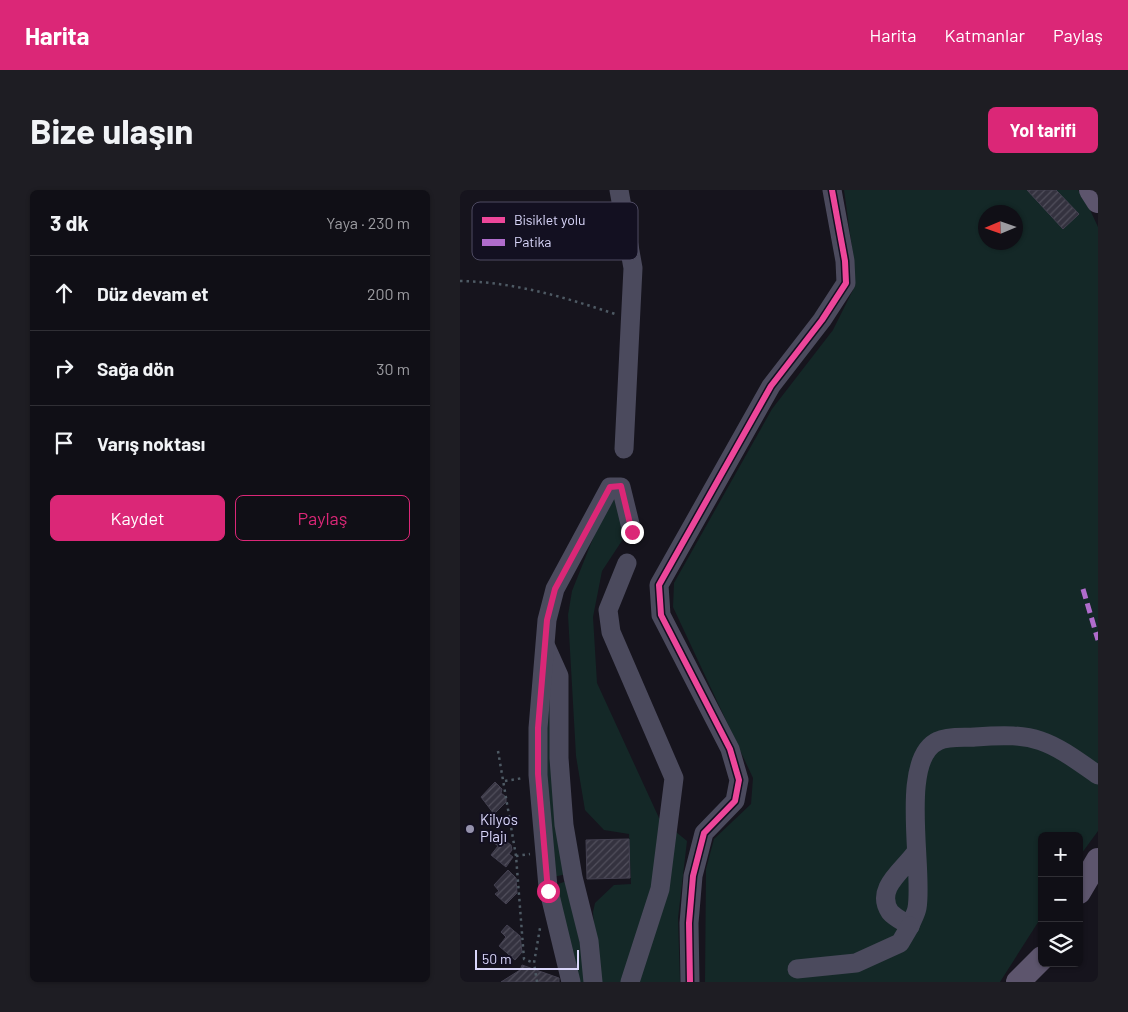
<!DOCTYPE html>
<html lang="tr">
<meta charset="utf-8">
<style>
:root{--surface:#100f16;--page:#1e1d23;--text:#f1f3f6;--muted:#9c9ca1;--line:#302f35;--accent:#db2777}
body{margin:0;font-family:Barlow,sans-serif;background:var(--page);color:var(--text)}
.controls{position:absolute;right:15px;bottom:15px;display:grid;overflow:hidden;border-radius:8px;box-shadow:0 1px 4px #0004}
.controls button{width:45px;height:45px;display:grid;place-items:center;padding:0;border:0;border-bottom:1px solid var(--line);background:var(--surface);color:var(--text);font:25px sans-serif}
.compass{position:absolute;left:518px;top:15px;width:45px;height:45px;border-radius:50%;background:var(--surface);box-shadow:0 1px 4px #0004;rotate:268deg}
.scale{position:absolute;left:15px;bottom:12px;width:104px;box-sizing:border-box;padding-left:5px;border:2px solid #d9d6fa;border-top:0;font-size:14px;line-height:18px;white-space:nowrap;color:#d9d6fa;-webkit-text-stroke:4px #131021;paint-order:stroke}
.stop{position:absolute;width:15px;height:15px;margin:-11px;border:4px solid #db2777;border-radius:50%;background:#fff}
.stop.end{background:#db2777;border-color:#fff;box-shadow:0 1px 5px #0008}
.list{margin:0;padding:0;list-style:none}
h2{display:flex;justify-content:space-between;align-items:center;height:65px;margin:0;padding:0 20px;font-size:21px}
h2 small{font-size:16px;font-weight:400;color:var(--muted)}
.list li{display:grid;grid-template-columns:32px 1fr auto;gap:15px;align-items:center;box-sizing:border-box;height:75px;padding:0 20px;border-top:1px solid var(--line)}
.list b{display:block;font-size:19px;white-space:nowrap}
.list em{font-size:16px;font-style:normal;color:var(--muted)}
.actions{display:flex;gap:10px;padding:15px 20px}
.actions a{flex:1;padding:11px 0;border:1px solid var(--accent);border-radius:8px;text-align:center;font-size:18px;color:var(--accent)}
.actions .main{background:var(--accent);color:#fff}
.icon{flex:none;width:28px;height:28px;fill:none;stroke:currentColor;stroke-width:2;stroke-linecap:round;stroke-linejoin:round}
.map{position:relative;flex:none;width:638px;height:792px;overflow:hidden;border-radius:8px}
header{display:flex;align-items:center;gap:30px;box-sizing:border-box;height:70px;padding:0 25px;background:var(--accent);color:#fff}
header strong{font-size:24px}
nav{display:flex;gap:28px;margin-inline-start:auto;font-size:18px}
.intro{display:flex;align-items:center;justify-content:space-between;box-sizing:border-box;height:120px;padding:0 30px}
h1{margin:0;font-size:35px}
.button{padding:12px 22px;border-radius:8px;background:var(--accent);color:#fff;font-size:18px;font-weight:700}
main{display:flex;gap:30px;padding:0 30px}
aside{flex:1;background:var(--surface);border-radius:8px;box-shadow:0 1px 4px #0004}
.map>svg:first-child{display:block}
.green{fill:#142827;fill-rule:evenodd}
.building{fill:url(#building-hatch);stroke:#434050}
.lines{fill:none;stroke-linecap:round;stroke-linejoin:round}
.path{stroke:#4e5a64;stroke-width:2.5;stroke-dasharray:2.5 4;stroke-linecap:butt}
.minor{stroke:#4b4a5d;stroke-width:19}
.major{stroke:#5d556d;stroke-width:24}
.quiet{stroke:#b06ccc;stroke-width:5;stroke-dasharray:10 5;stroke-linecap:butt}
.cycleway-casing{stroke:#131021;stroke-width:9}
.cycleway{stroke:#ed469a;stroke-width:6}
.route{stroke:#db2777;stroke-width:6}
.poi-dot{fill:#9592ad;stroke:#131021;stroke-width:2}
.labels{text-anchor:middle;stroke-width:4;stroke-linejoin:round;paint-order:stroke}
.poi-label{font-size:15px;fill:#d9d6fa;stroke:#131021;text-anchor:start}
.key{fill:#131021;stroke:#4e4b62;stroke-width:1}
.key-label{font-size:14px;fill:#d9d6fa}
</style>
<header>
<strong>Harita</strong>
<nav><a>Harita</a><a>Katmanlar</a><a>Paylaş</a></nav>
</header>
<div class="intro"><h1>Bize ulaşın</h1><a class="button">Yol tarifi</a></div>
<main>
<aside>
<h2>3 dk<small>Yaya · 230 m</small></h2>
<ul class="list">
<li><svg class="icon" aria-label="ahead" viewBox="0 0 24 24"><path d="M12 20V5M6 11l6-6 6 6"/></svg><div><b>Düz devam et</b></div><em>200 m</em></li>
<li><svg class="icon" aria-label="right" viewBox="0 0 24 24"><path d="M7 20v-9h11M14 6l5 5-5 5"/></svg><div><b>Sağa dön</b></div><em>30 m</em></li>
<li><svg class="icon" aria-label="arrive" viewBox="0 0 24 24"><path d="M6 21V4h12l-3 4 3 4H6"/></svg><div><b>Varış noktası</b></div></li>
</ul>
<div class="actions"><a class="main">Kaydet</a><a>Paylaş</a></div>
</aside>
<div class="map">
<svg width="638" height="792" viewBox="0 0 638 792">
<defs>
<pattern id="building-hatch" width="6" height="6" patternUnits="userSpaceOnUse" patternTransform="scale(1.25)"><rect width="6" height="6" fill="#34323f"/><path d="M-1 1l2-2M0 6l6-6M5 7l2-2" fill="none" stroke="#514f5c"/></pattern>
</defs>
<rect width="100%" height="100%" fill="#16141d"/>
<g class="green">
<path d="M384 0H618L625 9 638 37V641L619 667V646H582V726L540 792H245L246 679 254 649 291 614 293 588 213 417 214 393 312 219 373 140 393 100 392 58ZM526 22H556V52H526Z"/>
<polygon points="156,304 165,346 142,381 133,427 137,493 199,628 227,651 218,728 220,792 138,792 133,722 135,713 154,695 171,694 169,644 144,640 125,620 116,566 108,425 112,401 150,306"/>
<path d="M93 490 107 684 93 687C85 623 78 554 93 490Z"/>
<polygon points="107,691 128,792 117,792 95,695"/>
</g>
<g class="building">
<polygon points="567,0 596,0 619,24 603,39"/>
<polygon points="35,592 42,599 41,603 46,607 46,612 34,624 21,607"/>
<polygon points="37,645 51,655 52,660 49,664 53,667 46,677 31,665 38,656 32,651"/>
<polygon points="169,649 170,688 127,689 126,650"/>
<polygon points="48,680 56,688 57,703 46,714 35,704 39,701 34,695"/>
<polygon points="47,735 60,746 62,762 55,770 39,756 46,747 41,742"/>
<polygon points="62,775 99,788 99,792 41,792 60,780"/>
</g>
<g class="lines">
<g class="path">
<path d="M0 91C54 92 104 107 155 124"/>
<polyline points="38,561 56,666 64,769 74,773"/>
<polyline points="45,591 63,588"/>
<polyline points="56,666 70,664"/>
<polyline points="77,792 74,773 80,738"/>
</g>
<g class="minor">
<polyline points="159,0 173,78 164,259"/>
<polyline points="167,373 148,420 151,442 214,588 200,699 170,792"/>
<polyline points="86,457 99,486 99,568 104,635 113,687 129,751 133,792"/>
<path d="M456 662C445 679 414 698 430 722 434 727 444 732 450 736 452 730 456 724 457 718 464 681 438 569 478 551 488 546 505 548 515 547 578 542 588 550 638 585"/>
<polyline points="337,779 396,773 440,753 450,736"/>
<polyline points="111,792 88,697 78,585 78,538 87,430 95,399 150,297 161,297 172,342"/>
<polyline points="230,792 229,733 233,686 244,643 275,611 279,590 270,559 201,425 199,395 311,196 362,130 386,93 385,71 372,0"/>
</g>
<g class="major">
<polyline points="631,0 638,11"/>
<polyline points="619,702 638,670"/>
<polyline points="558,792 582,768"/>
</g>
<polyline class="quiet" points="623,399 638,450"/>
<g class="cycleway-casing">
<polyline id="cycleway" points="230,792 229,733 233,686 244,643 275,611 279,590 270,559 201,425 199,395 311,196 362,130 386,93 385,71 372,0"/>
</g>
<use href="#cycleway" class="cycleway"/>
</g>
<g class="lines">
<polyline class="route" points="88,701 78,584 78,538 87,430 95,399 150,297 161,296 172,342"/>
</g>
<circle class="poi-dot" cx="10" cy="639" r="5"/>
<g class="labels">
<g class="poi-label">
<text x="20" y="635">Kilyos<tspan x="20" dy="17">Plajı</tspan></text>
</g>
</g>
<rect x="12" y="12" width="166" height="58" rx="8" class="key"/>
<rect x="22" y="27" width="23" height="6" fill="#ed469a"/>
<rect x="22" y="49" width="23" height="7" fill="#b06ccc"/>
<g class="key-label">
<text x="54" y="35">Bisiklet yolu</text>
<text x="54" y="57">Patika</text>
</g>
</svg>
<div class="controls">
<button>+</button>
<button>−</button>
<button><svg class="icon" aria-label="layers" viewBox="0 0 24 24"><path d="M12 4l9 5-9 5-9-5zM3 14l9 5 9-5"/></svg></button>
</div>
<svg class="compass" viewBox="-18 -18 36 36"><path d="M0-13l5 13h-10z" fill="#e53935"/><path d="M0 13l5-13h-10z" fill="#9c9ca1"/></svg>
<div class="scale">50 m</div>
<div class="stop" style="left:88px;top:701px"></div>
<div class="stop end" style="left:172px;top:342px"></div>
</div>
</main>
